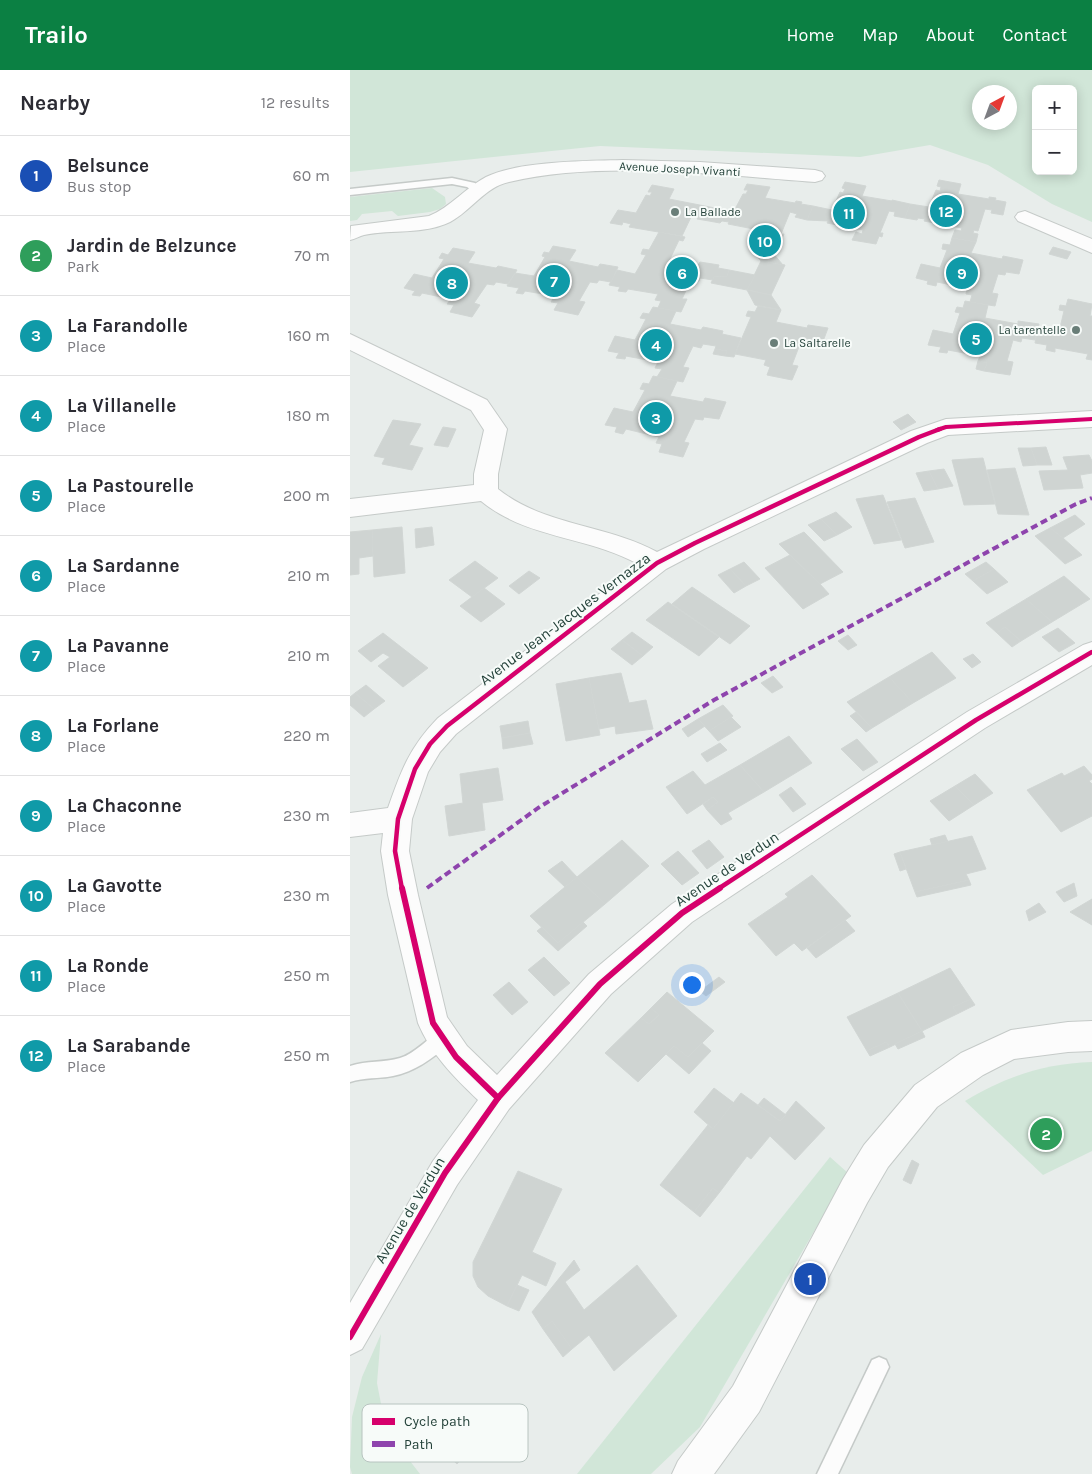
<!DOCTYPE html>
<meta charset="utf-8">
<style>
:root{--surface:#fff;--page:#f2f2f3;--text:#2b2b33;--muted:#7c7c81;--line:#e1e1e2;--accent:#0b8043}
body{margin:0;font-family:Karla,sans-serif;background:var(--page);color:var(--text)}
.controls{position:absolute;right:15px;top:15px;display:grid;overflow:hidden;border-radius:8px;box-shadow:0 2px 12px #0003}
.controls button{width:45px;height:45px;display:grid;place-items:center;padding:0;border:0;border-bottom:1px solid var(--line);background:var(--surface);color:var(--text);font:25px sans-serif}
.compass{position:absolute;left:622px;top:15px;width:45px;height:45px;border-radius:50%;background:var(--surface);box-shadow:0 2px 12px #0003;rotate:41deg}
.you{position:absolute;left:341px;top:914px;width:18px;height:18px;margin:-12px;border:4px solid #fff;border-radius:50%;background:#1a73e8;box-shadow:0 0 0 8px #1a73e833}
.badge{display:grid;place-items:center;width:32px;height:32px;border-radius:50%;background:var(--accent);color:#fff;font-size:16px;font-weight:700}
.pin{position:absolute;translate:-50% -50%;border:2px solid #fff;box-shadow:0 1px 5px #0006}
.list{margin:0;padding:0;list-style:none}
h2{display:flex;justify-content:space-between;align-items:center;height:65px;margin:0;padding:0 20px;font-size:21px}
h2 small{font-size:16px;font-weight:400;color:var(--muted)}
.list li{display:grid;grid-template-columns:32px 1fr auto;gap:15px;align-items:center;box-sizing:border-box;height:80px;padding:0 20px;border-top:1px solid var(--line)}
.list b{display:block;font-size:19px;white-space:nowrap}
.list p{margin:0;font-size:16px;white-space:nowrap;color:var(--muted)}
.list em{font-size:16px;font-style:normal;color:var(--muted)}
.map{position:relative;flex:none;width:742px;height:1404px;overflow:hidden}
header{display:flex;align-items:center;gap:30px;box-sizing:border-box;height:70px;padding:0 25px;background:var(--accent);color:#fff}
header strong{font-size:24px}
nav{display:flex;gap:28px;margin-inline-start:auto;font-size:18px}
main{display:flex}
aside{flex:1;background:var(--surface)}
.map>svg:first-child{display:block}
.green{fill:#d1e6d8;fill-rule:evenodd}
.building{fill:#cfd4d2;stroke:#d1d6d4}
.lines{fill:none;stroke-linecap:round;stroke-linejoin:round}
.service-casing{stroke:#c5cac8;stroke-width:3}
.minor-casing{stroke:#c5cac8;stroke-width:2}
.service{fill:#fcfcfc;fill-rule:evenodd}
.minor{fill:#fcfcfc;fill-rule:evenodd}
.quiet{stroke:#8e44ad;stroke-width:4;stroke-dasharray:7 4;stroke-linecap:butt}
.cycleway-far2-casing{stroke:#f7fbf9;stroke-width:6}
.cycleway-far1-casing{stroke:#f7fbf9;stroke-width:8}
.cycleway-casing{stroke:#f7fbf9;stroke-width:9}
.cycleway-far2{stroke:#d6006c;stroke-width:4}
.cycleway-far1{stroke:#d6006c;stroke-width:4.5}
.cycleway{stroke:#d6006c;stroke-width:6}
.poi-dot{fill:#697e78;stroke:#f7fbf9;stroke-width:2}
.labels{text-anchor:middle;stroke-width:4;stroke-linejoin:round;paint-order:stroke}
.far-street-label{font-size:12px;fill:#24423a;stroke:#f7fbf9}
.far-poi-label{font-size:12px;fill:#24423a;stroke:#f7fbf9;text-anchor:start}
.street-label{font-size:15px;fill:#24423a;stroke:#f7fbf9}
.key{fill:#f7fbf9;stroke:#b8c4c0;stroke-width:1}
.key-label{font-size:14px;fill:#24423a}
</style>
<header>
<strong>Trailo</strong>
<nav><a>Home</a><a>Map</a><a>About</a><a>Contact</a></nav>
</header>
<main>
<aside>
<h2>Nearby<small>12 results</small></h2>
<ul class="list">
<li><span class="badge" style="background:#1a4fb4">1</span><div><b>Belsunce</b><p>Bus stop</p></div><em>60 m</em></li>
<li><span class="badge" style="background:#2e9e5b">2</span><div><b>Jardin de Belzunce</b><p>Park</p></div><em>70 m</em></li>
<li><span class="badge" style="background:#0f9aa8">3</span><div><b>La Farandolle</b><p>Place</p></div><em>160 m</em></li>
<li><span class="badge" style="background:#0f9aa8">4</span><div><b>La Villanelle</b><p>Place</p></div><em>180 m</em></li>
<li><span class="badge" style="background:#0f9aa8">5</span><div><b>La Pastourelle</b><p>Place</p></div><em>200 m</em></li>
<li><span class="badge" style="background:#0f9aa8">6</span><div><b>La Sardanne</b><p>Place</p></div><em>210 m</em></li>
<li><span class="badge" style="background:#0f9aa8">7</span><div><b>La Pavanne</b><p>Place</p></div><em>210 m</em></li>
<li><span class="badge" style="background:#0f9aa8">8</span><div><b>La Forlane</b><p>Place</p></div><em>220 m</em></li>
<li><span class="badge" style="background:#0f9aa8">9</span><div><b>La Chaconne</b><p>Place</p></div><em>230 m</em></li>
<li><span class="badge" style="background:#0f9aa8">10</span><div><b>La Gavotte</b><p>Place</p></div><em>230 m</em></li>
<li><span class="badge" style="background:#0f9aa8">11</span><div><b>La Ronde</b><p>Place</p></div><em>250 m</em></li>
<li><span class="badge" style="background:#0f9aa8">12</span><div><b>La Sarabande</b><p>Place</p></div><em>250 m</em></li>
</ul>
</aside>
<div class="map">
<svg width="742" height="1404" viewBox="0 0 742 1404">
<rect width="100%" height="100%" fill="#e8edeb"/>
<g class="green">
<path d="M0 0H742V152L702 134 638 95 580 75 510 87 250 76 0 102ZM686 19H723V101H686ZM660 22V52H630V22Z"/>
<polygon points="82,118 95,127 96,134 90,139 80,142 48,146 42,141 12,144 7,150 0,151 0,127"/>
<path d="M742 992V1081L693 1105 615 1031C657 1006 693 994 742 992Z"/>
<polygon points="480,1087 498,1103 350,1357 301,1404 227,1404"/>
<polygon points="31,1264 27,1313 36,1360 70,1404 2,1404 0,1397 2,1347 12,1307"/>
</g>
<g class="building">
<polygon points="589,110 611,114 608,124 639,129 639,127 646,128 645,130 656,132 653,145 641,143 642,140 635,139 628,161 624,160 623,163 628,164 626,172 602,168 605,160 611,161 612,158 574,151 575,149 568,148 567,150 555,148 560,134 579,137 586,120 590,121 591,117 587,116"/>
<polygon points="495,112 516,116 512,126 542,131 542,130 560,134 555,148 544,146 545,142 539,141 530,163 533,163 532,167 529,166 526,174 502,170 506,162 512,164 513,160 477,153 478,151 457,150 463,136 482,140 490,122 493,123 495,119 492,118"/>
<polygon points="397,114 420,117 415,128 445,133 446,131 452,132 451,134 463,136 457,150 445,147 447,144 440,142 431,164 434,164 432,169 429,168 418,192 435,195 421,225 397,220 411,191 399,178 406,164 413,165 414,161 378,154 379,152 372,151 370,153 359,151 365,138 384,141 393,124 396,124 398,120 394,120"/>
<polygon points="302,115 324,119 319,129 365,138 359,151 347,149 349,146 342,145 332,166 279,157 281,154 273,152 272,155 260,153 268,140 286,143 296,125 300,126 302,122 298,122"/>
<polygon points="309,162 335,167 333,171 329,170 320,189 348,195 350,192 369,195 368,198 379,200 377,206 364,207 363,210 350,208 349,211 341,210 332,229 337,229 331,242 308,238 311,231 305,230 308,224 278,219 276,222 268,221 270,217 259,215 267,200 285,204 296,185 291,184 293,179 299,180"/>
<polygon points="602,168 626,172 621,183 652,189 653,186 673,190 669,204 656,202 655,205 648,204 642,223 648,224 645,236 620,232 622,225 616,224 617,218 587,212 586,216 577,214 578,211 566,208 571,194 590,198 597,180 592,179 593,174 600,175"/>
<polygon points="203,176 226,180 219,191 248,197 250,194 268,197 261,212 249,210 247,213 240,212 229,231 235,232 228,245 204,240 208,233 201,232 205,226 175,221 173,224 166,223 169,218 157,216 165,203 184,206 195,187 192,186 194,182 199,183"/>
<polygon points="703,177 721,182 717,189 699,184"/>
<polygon points="103,178 125,182 118,193 146,198 148,196 167,200 158,214 146,212 144,215 137,214 124,233 130,235 122,247 100,242 104,235 97,234 101,229 72,223 70,226 62,225 65,221 54,218 64,204 82,208 94,189 89,188 92,183 98,185"/>
<polygon points="422,182 433,195 418,192"/>
<polygon points="379,200 405,205 397,220 361,213 364,207 377,206"/>
<polygon points="397,220 421,225 431,240 405,235"/>
<polygon points="718,229 742,234 740,246 742,246 742,290 736,289 738,284 705,278 705,282 696,280 697,275 685,273 688,258 709,262 714,241 709,240 710,235 716,236"/>
<polygon points="615,231 638,235 635,248 668,254 668,251 689,254 685,270 672,268 671,272 663,270 657,291 663,292 660,305 634,301 637,293 628,291 630,286 598,280 597,283 589,282 591,277 578,275 583,260 603,264 610,243 605,242 607,237 613,238"/>
<polygon points="408,236 431,240 426,252 457,258 458,255 478,258 472,274 460,272 458,276 450,274 442,295 448,296 442,310 417,305 420,297 414,295 416,290 385,284 401,247 396,246 398,241 405,242"/>
<polygon points="303,237 326,241 320,254 351,260 353,257 373,261 372,264 391,268 384,287 375,286 377,281 365,279 366,276 353,274 351,278 343,276 333,297 339,298 333,312 307,307 312,299 305,298 308,292 276,286 275,289 266,288 269,283 258,281 265,266 285,270 296,249 290,248 293,243 299,244"/>
<polygon points="365,279 377,281 375,286 363,284"/>
<polygon points="628,291 637,293 634,301 626,299"/>
<polygon points="303,306 327,311 320,326 353,332 355,328 376,332 369,349 354,347 353,350 345,349 334,372 339,373 333,387 309,382 312,374 306,373 309,367 276,359 273,364 265,362 267,357 255,355 264,338 283,342 295,320 290,319 293,313 299,314"/>
<polygon points="558,344 566,352 551,360 543,352"/>
<polygon points="43,350 71,354 59,375 73,378 62,400 32,394 35,388 24,386"/>
<polygon points="93,357 106,359 98,377 84,375"/>
<polygon points="696,377 702,395 687,395 681,378"/>
<polygon points="668,378 681,378 687,395 673,396"/>
<polygon points="739,385 742,391 742,403 730,405 733,418 694,420 689,401 718,400 713,387"/>
<polygon points="633,388 645,434 614,435 602,390"/>
<polygon points="665,398 679,445 648,444 637,400"/>
<polygon points="594,399 603,416 588,419 579,401"/>
<polygon points="579,401 588,419 574,421 566,403"/>
<polygon points="533,425 551,470 524,474 506,429"/>
<polygon points="565,428 584,472 555,478 537,432"/>
<polygon points="486,442 502,457 487,465 471,449"/>
<polygon points="725,445 735,454 713,468 700,458"/>
<polygon points="471,449 487,465 474,471 458,455"/>
<polygon points="52,457 55,503 24,507 22,460"/>
<polygon points="82,457 84,475 66,478 65,459"/>
<polygon points="700,458 713,468 732,485 715,494 685,466"/>
<polygon points="22,460 23,486 9,488 9,504 0,505 0,462"/>
<polygon points="454,462 493,502 470,514 429,474"/>
<polygon points="440,485 470,514 479,524 453,539 415,498"/>
<polygon points="125,491 148,508 122,527 99,510"/>
<polygon points="394,492 410,509 396,516 380,499"/>
<polygon points="636,492 644,499 623,511 615,504"/>
<polygon points="380,499 396,516 384,523 368,505"/>
<polygon points="644,499 658,512 637,524 623,511"/>
<polygon points="179,501 190,508 169,524 159,516"/>
<polygon points="714,506 740,529 702,552 676,529"/>
<polygon points="342,517 400,556 380,574 322,534"/>
<polygon points="134,518 155,534 131,552 110,536"/>
<polygon points="676,529 702,552 671,571 655,557 647,563 636,553"/>
<polygon points="318,532 369,567 349,586 296,550"/>
<polygon points="655,557 671,571 662,577 647,563"/>
<polygon points="708,558 725,573 709,582 692,567"/>
<polygon points="282,562 303,577 293,586 272,570"/>
<polygon points="33,563 78,598 53,617 28,596 40,587 33,583 21,592 8,581"/>
<polygon points="498,565 507,575 498,580 488,571"/>
<polygon points="272,570 293,586 282,595 261,579"/>
<polygon points="582,582 606,608 563,633 539,607"/>
<polygon points="623,584 631,592 622,598 613,589"/>
<polygon points="271,603 279,633 296,630 303,659 266,664 265,656 249,659 239,608"/>
<polygon points="423,606 433,617 422,623 411,613"/>
<polygon points="539,607 563,633 522,658 497,632"/>
<polygon points="239,608 250,665 216,671 206,614"/>
<polygon points="16,615 35,631 24,639 5,623"/>
<polygon points="5,623 24,639 14,647 0,635 0,627"/>
<polygon points="373,635 383,646 359,661 348,649"/>
<polygon points="506,642 522,658 516,662 500,646"/>
<polygon points="381,647 391,657 368,671 359,661"/>
<polygon points="348,649 355,656 338,667 332,659"/>
<polygon points="178,651 180,663 152,668 150,656"/>
<polygon points="180,663 183,674 153,679 152,668"/>
<polygon points="439,666 462,693 414,722 390,695"/>
<polygon points="507,669 528,692 513,701 491,679"/>
<polygon points="370,673 377,680 357,692 351,684"/>
<polygon points="390,695 414,722 378,743 382,749 371,755 357,740 368,732 363,727 337,744 316,717 343,701 355,715"/>
<polygon points="734,696 742,705 742,709 739,711 742,714 742,746 711,762 677,720 712,703 714,706"/>
<polygon points="148,698 153,730 132,733 135,760 99,766 95,736 113,733 110,704"/>
<polygon points="625,704 643,723 624,735 605,716"/>
<polygon points="605,716 624,735 599,751 580,731"/>
<polygon points="441,717 456,734 443,742 429,725"/>
<polygon points="363,727 368,732 357,740 353,734"/>
<polygon points="595,765 598,772 582,775 580,769"/>
<polygon points="622,766 636,799 616,804 619,810 565,822 550,782"/>
<polygon points="272,770 299,796 255,834 227,807"/>
<polygon points="359,770 374,787 357,799 342,781"/>
<polygon points="328,781 349,803 332,815 311,794"/>
<polygon points="550,782 556,799 550,801 544,784"/>
<polygon points="212,791 227,807 215,817 198,801"/>
<polygon points="462,805 501,846 452,881 444,873 426,886 398,854 438,827 435,824"/>
<polygon points="227,807 255,834 208,873 180,846"/>
<polygon points="619,810 621,815 567,827 565,822"/>
<polygon points="724,813 727,826 714,832 706,822"/>
<polygon points="742,829 742,855 720,842"/>
<polygon points="689,833 696,842 679,851 676,841"/>
<polygon points="495,850 505,861 466,888 457,878"/>
<polygon points="233,852 237,856 208,881 187,861 192,857 208,873"/>
<polygon points="194,887 220,913 204,926 178,900"/>
<polygon points="600,898 621,929 603,937 607,944 572,961 548,923"/>
<polygon points="369,907 375,912 356,926 350,921"/>
<polygon points="159,912 178,932 162,945 143,925"/>
<polygon points="317,922 364,961 338,987 324,976 288,1012 255,983 291,948 299,954 309,945 301,938"/>
<polygon points="548,923 572,961 540,977 536,972 517,981 497,947"/>
<polygon points="621,929 625,935 607,944 603,937"/>
<polygon points="301,938 309,945 299,954 291,948"/>
<polygon points="572,961 575,967 548,979 545,974"/>
<polygon points="536,972 540,977 520,986 517,981"/>
<polygon points="352,973 361,981 339,1004 316,984 324,976 338,987"/>
<polygon points="364,1018 384,1033 363,1059 344,1042"/>
<polygon points="391,1023 430,1051 446,1031 475,1058 445,1090 420,1066 401,1089 397,1086 369,1123 363,1118 344,1142 310,1115 358,1055 363,1059"/>
<polygon points="414,1028 436,1045 430,1051 408,1035"/>
<polygon points="562,1090 569,1094 561,1114 553,1110"/>
<polygon points="168,1101 212,1119 182,1182 206,1193 196,1216 172,1205 157,1236 138,1226 128,1217 123,1206 123,1192"/>
<polygon points="363,1118 369,1123 350,1147 344,1142"/>
<polygon points="224,1190 230,1200 215,1212 211,1206"/>
<polygon points="287,1195 327,1246 264,1301 239,1265 222,1279 202,1251 193,1259 182,1242 211,1206 234,1240"/>
<polygon points="167,1215 179,1220 169,1241 157,1236"/>
<polygon points="202,1251 222,1279 213,1287 193,1259"/>
<polygon points="104,1341 131,1365 107,1394 82,1370"/>
</g>
<g class="lines">
<g class="service-casing">
<g id="service">
<polygon points="102,108 125,113 132,121 127,124 117,117 102,114 0,125 0,119"/>
<path d="M93 961 99 963 101 969 99 975C82 988 65 1002 43 1006 28 1009 15 1007 0 1012V996C17 990 34 993 50 988 67 983 77 967 93 961Z"/>
<polygon points="529,1287 536,1290 539,1297 488,1404 467,1404 522,1290"/>
</g>
</g>
<g class="minor-casing">
<g id="minor">
<path d="M273 90 350 92 465 100 472 102 475 106 472 110 465 112C370 105 252 90 159 112 135 117 121 141 100 152 73 165 42 159 14 165 10 166 5 169 0 170L1 156 79 146C101 137 115 118 136 107 168 91 236 91 273 90Z"/>
<polygon points="675,141 742,169 742,183 668,151 665,147 668,143"/>
<path d="M0 264 137 330 157 359 148 404V419C194 456 256 454 307 482L561 361 596 349 742 341V357L598 365 577 373 354 479 316 499 106 664 90 682 78 702 62 749 59 781 68 825 97 947 117 976 147 1005 239 904 322 834 617 642 733 575 742 572V595L635 658 342 852 261 924 159 1039 107 1115 12 1279 0 1285V1233L83 1091 128 1030C104 1007 81 984 68 953L38 825 31 781 33 763 0 767V743L38 738C51 701 59 678 88 648L288 494C238 466 177 469 131 431L0 447V429L124 415V404L134 360 121 340 0 280Z"/>
<polygon points="742,951 742,981 718,982 664,989 633,1005 587,1037 538,1097 517,1133 409,1342 364,1404 322,1404 328,1391 383,1316 493,1109 514,1075 565,1015 611,983 661,960 718,952"/>
</g>
</g>
<use href="#service" class="service"/>
<use href="#minor" class="minor"/>
<polyline class="quiet" points="77,818 188,738 364,630 726,434 742,428"/>
<g class="cycleway-far2-casing">
<polyline id="cycleway-far2" points="587,360 596,357 742,349"/>
</g>
<g class="cycleway-far1-casing">
<g id="cycleway-far1">
<polyline points="52,819 45,781 48,749 65,699 80,674 97,656 307,493 345,473 569,367 590,359"/>
<polyline points="368,819 626,650 742,582"/>
</g>
</g>
<g class="cycleway-casing">
<g id="cycleway">
<polyline points="52,818 83,953 106,987 148,1028"/>
<polyline points="0,1267 95,1103 148,1028 250,914 332,843 370,818"/>
</g>
</g>
<use href="#cycleway-far2" class="cycleway-far2"/>
<use href="#cycleway-far1" class="cycleway-far1"/>
<use href="#cycleway" class="cycleway"/>
</g>
<g class="poi-dot">
<circle cx="325" cy="142" r="5"/>
<circle cx="726" cy="260" r="5"/>
<circle cx="424" cy="273" r="5"/>
</g>
<g class="labels">
<g class="far-street-label">
<text transform="translate(330 99) rotate(3)" y="4">Avenue Joseph Vivanti</text>
</g>
<g class="far-poi-label">
<text x="335" y="146">La Ballade</text>
<text x="716" y="264" text-anchor="end">La tarentelle</text>
<text x="434" y="277">La Saltarelle</text>
</g>
<g class="street-label">
<text transform="translate(215 549) rotate(-37)" y="5">Avenue Jean-Jacques Vernazza</text>
<text transform="translate(377 799) rotate(-34)" y="5">Avenue de Verdun</text>
<text transform="translate(60 1140) rotate(-59)" y="5">Avenue de Verdun</text>
</g>
</g>
<rect x="12" y="1334" width="166" height="58" rx="8" class="key"/>
<rect x="22" y="1348" width="23" height="7" fill="#d6006c"/>
<rect x="22" y="1371" width="23" height="6" fill="#8e44ad"/>
<g class="key-label">
<text x="54" y="1356">Cycle path</text>
<text x="54" y="1379">Path</text>
</g>
</svg>
<div class="controls">
<button>+</button>
<button>−</button>
</div>
<svg class="compass" viewBox="-18 -18 36 36"><path d="M0-13l5 13h-10z" fill="#e53935"/><path d="M0 13l5-13h-10z" fill="#7c7c81"/></svg>
<div class="you"></div>
<div class="pin badge" style="left:460px;top:1209px;background:#1a4fb4">1</div>
<div class="pin badge" style="left:696px;top:1064px;background:#2e9e5b">2</div>
<div class="pin badge" style="left:306px;top:348px;background:#0f9aa8">3</div>
<div class="pin badge" style="left:306px;top:275px;background:#0f9aa8">4</div>
<div class="pin badge" style="left:626px;top:269px;background:#0f9aa8">5</div>
<div class="pin badge" style="left:332px;top:203px;background:#0f9aa8">6</div>
<div class="pin badge" style="left:204px;top:211px;background:#0f9aa8">7</div>
<div class="pin badge" style="left:102px;top:213px;background:#0f9aa8">8</div>
<div class="pin badge" style="left:612px;top:203px;background:#0f9aa8">9</div>
<div class="pin badge" style="left:415px;top:171px;background:#0f9aa8">10</div>
<div class="pin badge" style="left:499px;top:143px;background:#0f9aa8">11</div>
<div class="pin badge" style="left:596px;top:141px;background:#0f9aa8">12</div>
</div>
</main>
